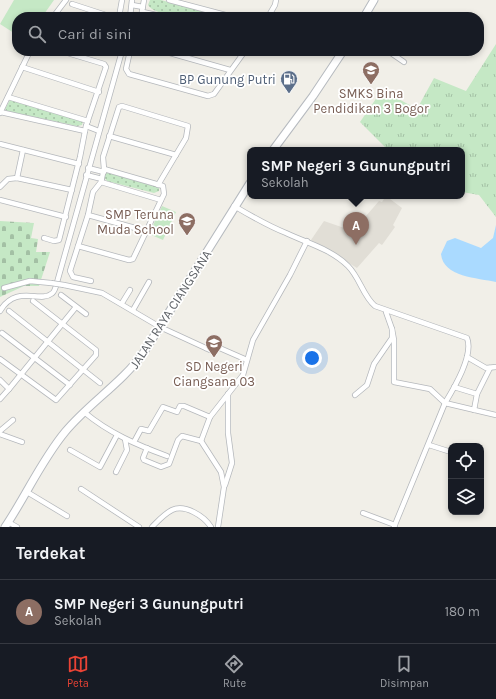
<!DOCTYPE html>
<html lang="id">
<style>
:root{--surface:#171b24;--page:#20242c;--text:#f1f3f6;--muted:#9ea1a6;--line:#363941;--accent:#ea4335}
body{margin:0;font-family:Karla,sans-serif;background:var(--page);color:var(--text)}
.controls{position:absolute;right:12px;bottom:12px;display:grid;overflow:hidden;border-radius:8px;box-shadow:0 2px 6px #0003}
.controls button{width:36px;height:36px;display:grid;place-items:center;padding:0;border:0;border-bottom:1px solid var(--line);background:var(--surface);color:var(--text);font:20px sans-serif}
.you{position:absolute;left:312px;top:358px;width:14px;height:14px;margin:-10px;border:3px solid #fff;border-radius:50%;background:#1a73e8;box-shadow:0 0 0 6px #1a73e833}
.badge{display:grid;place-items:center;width:26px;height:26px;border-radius:50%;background:var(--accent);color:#fff;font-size:13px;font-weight:700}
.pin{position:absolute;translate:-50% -33px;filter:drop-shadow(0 1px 2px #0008)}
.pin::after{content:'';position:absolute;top:21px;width:14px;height:12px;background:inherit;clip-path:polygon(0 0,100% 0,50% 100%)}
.popup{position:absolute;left:247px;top:147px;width:218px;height:52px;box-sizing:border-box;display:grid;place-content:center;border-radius:8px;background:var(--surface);filter:drop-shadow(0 1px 3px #0005);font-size:13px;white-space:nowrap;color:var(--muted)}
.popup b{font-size:15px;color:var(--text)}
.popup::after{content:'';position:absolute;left:50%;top:100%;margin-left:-8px;border:8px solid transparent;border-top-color:var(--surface)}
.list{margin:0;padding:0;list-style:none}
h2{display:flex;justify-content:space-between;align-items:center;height:52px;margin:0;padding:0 16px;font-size:17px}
h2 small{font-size:13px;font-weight:400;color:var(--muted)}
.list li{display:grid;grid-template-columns:26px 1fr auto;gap:12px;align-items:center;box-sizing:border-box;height:64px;padding:0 16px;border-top:1px solid var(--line)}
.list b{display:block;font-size:15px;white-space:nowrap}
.list p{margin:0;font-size:13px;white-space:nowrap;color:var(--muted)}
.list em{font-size:13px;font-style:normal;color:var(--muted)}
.icon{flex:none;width:22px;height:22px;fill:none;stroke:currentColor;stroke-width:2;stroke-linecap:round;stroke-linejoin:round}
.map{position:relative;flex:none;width:496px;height:527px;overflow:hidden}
.search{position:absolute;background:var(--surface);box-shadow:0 2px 6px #0003;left:12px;right:12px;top:12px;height:44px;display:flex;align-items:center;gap:10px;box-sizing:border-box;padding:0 14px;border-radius:16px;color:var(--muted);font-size:15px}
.sheet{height:116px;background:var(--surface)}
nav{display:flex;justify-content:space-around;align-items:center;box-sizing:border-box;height:56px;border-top:1px solid var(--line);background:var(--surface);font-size:11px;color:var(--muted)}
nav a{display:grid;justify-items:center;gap:2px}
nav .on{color:var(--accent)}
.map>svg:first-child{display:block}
.education{fill:#e1ded6}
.grass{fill:url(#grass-tufts)}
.cemetery{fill:url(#cemetery-stones)}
.park{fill:url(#park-dots)}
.pitch{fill:#c5e8c5}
.water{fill:#aadaff}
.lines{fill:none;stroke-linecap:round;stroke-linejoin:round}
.street-casing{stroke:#b5b8bc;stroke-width:6}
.secondary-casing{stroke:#b6babf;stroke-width:9}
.street{stroke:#fff;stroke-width:4.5}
.secondary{stroke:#fff;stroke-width:7}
.street-bridge-casing{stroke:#b5b8bc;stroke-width:6;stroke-linecap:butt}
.street-bridge{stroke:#fff;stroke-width:4.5}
.labels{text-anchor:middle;stroke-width:3.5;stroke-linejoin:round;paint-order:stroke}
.service-label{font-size:13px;fill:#4e5e75;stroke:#fff;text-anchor:end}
.education-label{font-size:13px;fill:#785e54;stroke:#fff}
.street-label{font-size:13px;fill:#5f6368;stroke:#fff}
</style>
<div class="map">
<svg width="496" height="527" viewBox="0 0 496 527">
<defs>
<pattern id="grass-tufts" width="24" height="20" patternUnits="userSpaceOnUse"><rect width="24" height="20" fill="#c5e8c5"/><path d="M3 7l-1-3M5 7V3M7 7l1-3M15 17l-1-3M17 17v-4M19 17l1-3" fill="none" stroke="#a3c0a4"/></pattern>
<pattern id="cemetery-stones" width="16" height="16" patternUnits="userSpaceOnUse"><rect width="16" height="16" fill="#c5e8c5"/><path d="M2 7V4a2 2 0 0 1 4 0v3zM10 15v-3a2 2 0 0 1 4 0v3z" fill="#a3c0a4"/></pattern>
<pattern id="park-dots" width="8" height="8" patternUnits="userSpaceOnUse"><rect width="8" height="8" fill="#c5e8c5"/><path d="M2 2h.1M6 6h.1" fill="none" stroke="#a3c0a4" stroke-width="1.8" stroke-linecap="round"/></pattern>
</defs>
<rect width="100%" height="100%" fill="#f1efe8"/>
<polygon class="education" points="386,196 402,208 393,225 395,227 382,245 379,243 357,268 311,240 324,221 353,231 355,230 353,226 360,223 379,201 382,202"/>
<polygon class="grass" points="496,44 496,217 479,195 462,192 462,150 388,150 360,122 382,90 417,109 434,78 466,91"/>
<polygon class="cemetery" points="0,221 34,223 31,238 38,239 36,252 50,252 39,286 24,286 0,297"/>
<g class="park">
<path d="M150 0H161L222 17C206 17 157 19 148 5Z"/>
<polygon points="10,100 12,100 83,121 82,125 77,126 7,111 5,109"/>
<polygon points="107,172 159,186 159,191 154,193 107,181 104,177"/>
</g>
<g class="pitch">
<polygon points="14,0 54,0 42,17 17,17 17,35 0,24"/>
<polygon points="162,206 176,212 163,240 149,234"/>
</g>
<path class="water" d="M496 225V282C478 278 443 277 441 254L447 241 455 238 481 248 493 238Z"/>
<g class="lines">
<g class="street-casing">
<g id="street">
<polyline points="169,0 233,17"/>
<polyline points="72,4 112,17"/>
<polyline points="132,5 143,7"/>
<polyline points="143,12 165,17"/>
<polyline points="53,17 66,0"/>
<polyline points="119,17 122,0"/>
<polyline points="130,17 132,0"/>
<polyline points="141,17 144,0"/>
<polyline points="268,17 275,5 276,0"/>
<polyline points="116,51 121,53"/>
<polyline points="130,51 126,69 129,74 208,96 214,94 245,51"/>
<polyline points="163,51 230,70"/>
<polyline points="388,51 404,62"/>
<polyline points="22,67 99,92"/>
<polyline points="8,97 88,121"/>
<polyline points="0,112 85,131"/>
<polyline points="0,113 30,51"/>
<polyline points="86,126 99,131"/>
<polyline points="109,136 176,155"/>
<polyline points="0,144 79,164"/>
<polyline points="88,168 104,172"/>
<polyline points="86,175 102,179"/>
<polyline points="17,178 23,150"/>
<polyline points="101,182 161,200"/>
<polyline points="0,187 8,179 17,178 72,190"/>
<polyline points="0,200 66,217"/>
<path d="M234 206C251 216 268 226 286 233 307 243 331 249 348 266 360 278 363 296 375 306L467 338C474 355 454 388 445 403L394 527"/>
<polyline points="88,215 146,231"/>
<polyline points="44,238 54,241 59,240 80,157 86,126 106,67 104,64 61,51"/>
<polyline points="78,246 129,260 133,259 164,194 163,186 104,169"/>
<polyline points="91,281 73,277 70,271 88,215 93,192 101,182 104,169 103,157 119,107 122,106 188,126 186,138 158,185"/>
<polyline points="64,285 102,293 160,327 210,350"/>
<polyline points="4,288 30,281 51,283"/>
<polyline points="61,295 86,314"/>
<polyline points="122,303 130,290"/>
<polyline points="133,310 149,282"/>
<path d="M0 311C16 284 40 303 51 294 54 293 55 289 56 286L122 51"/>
<polyline points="9,311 100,383"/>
<polyline points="392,329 394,340 394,382 430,389 445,403 496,415"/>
<polyline points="2,333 70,385"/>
<polyline points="206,348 211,345 215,346 247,360"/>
<polyline points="467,357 486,368 496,367"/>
<polyline points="0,359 56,400 96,355 96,350 33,301"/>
<polyline points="0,380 9,389 0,399"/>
<polyline points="454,387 477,394 474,410"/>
<polyline points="9,389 76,307"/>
<polyline points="477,394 490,368"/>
<polyline points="355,395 367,385 374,364 392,338 392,329 386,312"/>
<path d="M84 412C109 433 137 445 167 456"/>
<polyline points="0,431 13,420"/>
<polyline points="0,434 22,442"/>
<polyline points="201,441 210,417 243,375 253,340 290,275 307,241"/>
<polyline points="134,442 141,429 149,431 163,407 177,412 180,406 184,406 210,417"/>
<polyline points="429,445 451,452"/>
<polyline points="147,448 143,458 144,460 161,467 169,464 178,440 182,436 201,441 221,472 224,487 218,527"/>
<polyline points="70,450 100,467 117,435"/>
<polyline points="116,472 127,450 125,439"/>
<polyline points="225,485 232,463 228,433 228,394"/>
<polyline points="81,489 139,527"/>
<polyline points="27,492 67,516"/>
<polyline points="363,513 395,525"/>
<polyline points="8,522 17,527"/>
<path d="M152 527C158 521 164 514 172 510 185 504 204 516 211 527"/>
</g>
</g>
<g class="secondary-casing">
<g id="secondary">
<polyline points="364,17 374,0"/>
<polyline points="273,150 313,96 343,51"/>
<path d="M5 527C26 496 41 461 65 432 89 403 122 383 144 352L250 183"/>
</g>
</g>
<use href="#street" class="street"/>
<use href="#secondary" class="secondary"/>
<g class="street-bridge-casing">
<polyline id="street-bridge" points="51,283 64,285"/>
</g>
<use href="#street-bridge" class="street-bridge"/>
</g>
<defs>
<g id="school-pin" transform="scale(0.9)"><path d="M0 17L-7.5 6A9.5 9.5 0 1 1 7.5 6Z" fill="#8d6e63" stroke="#fff"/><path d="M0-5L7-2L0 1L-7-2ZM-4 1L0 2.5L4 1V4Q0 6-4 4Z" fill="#fff"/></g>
<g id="fuel-pin" transform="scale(0.9)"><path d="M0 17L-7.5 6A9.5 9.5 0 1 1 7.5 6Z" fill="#5c6f8a" stroke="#fff"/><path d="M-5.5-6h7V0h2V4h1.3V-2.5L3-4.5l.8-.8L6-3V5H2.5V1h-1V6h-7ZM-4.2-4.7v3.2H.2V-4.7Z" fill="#fff"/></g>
</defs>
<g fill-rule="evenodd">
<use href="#school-pin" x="371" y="70"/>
<use href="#fuel-pin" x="289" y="79"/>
<use href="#school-pin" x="187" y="221"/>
<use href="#school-pin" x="214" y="343"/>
</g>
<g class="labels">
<g class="service-label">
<text x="276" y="84">BP Gunung Putri</text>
</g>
<g class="education-label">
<text x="371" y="98">SMKS Bina<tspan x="371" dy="15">Pendidikan 3 Bogor</tspan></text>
<text x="174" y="219" text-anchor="end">SMP Teruna<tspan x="174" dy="15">Muda School</tspan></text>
<text x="214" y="371">SD Negeri<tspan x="214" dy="15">Ciangsana 03</tspan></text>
</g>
<g class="street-label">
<text transform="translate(170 309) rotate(-57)" y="5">JALAN RAYA CIANGSANA</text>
</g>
</g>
</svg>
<div class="controls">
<button><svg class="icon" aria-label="locate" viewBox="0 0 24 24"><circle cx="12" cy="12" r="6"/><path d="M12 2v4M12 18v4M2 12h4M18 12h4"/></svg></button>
<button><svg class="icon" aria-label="layers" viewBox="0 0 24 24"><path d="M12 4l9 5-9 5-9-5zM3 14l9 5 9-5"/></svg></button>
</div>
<div class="you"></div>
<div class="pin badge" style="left:356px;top:245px;background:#8d6e63">A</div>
<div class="popup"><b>SMP Negeri 3 Gunungputri</b>Sekolah</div>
<div class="search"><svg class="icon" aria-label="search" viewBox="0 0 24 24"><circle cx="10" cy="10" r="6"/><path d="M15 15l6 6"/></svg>Cari di sini</div>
</div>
<section class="sheet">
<h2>Terdekat<small></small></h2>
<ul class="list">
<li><span class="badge" style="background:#8d6e63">A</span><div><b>SMP Negeri 3 Gunungputri</b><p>Sekolah</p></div><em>180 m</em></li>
</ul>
</section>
<nav>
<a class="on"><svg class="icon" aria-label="map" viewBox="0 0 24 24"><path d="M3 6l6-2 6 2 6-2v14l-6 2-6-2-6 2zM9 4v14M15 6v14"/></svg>Peta</a>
<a><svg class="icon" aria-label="directions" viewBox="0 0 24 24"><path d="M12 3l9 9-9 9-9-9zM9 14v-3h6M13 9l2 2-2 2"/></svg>Rute</a>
<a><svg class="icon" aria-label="saved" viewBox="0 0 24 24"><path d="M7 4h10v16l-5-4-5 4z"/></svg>Disimpan</a>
</nav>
